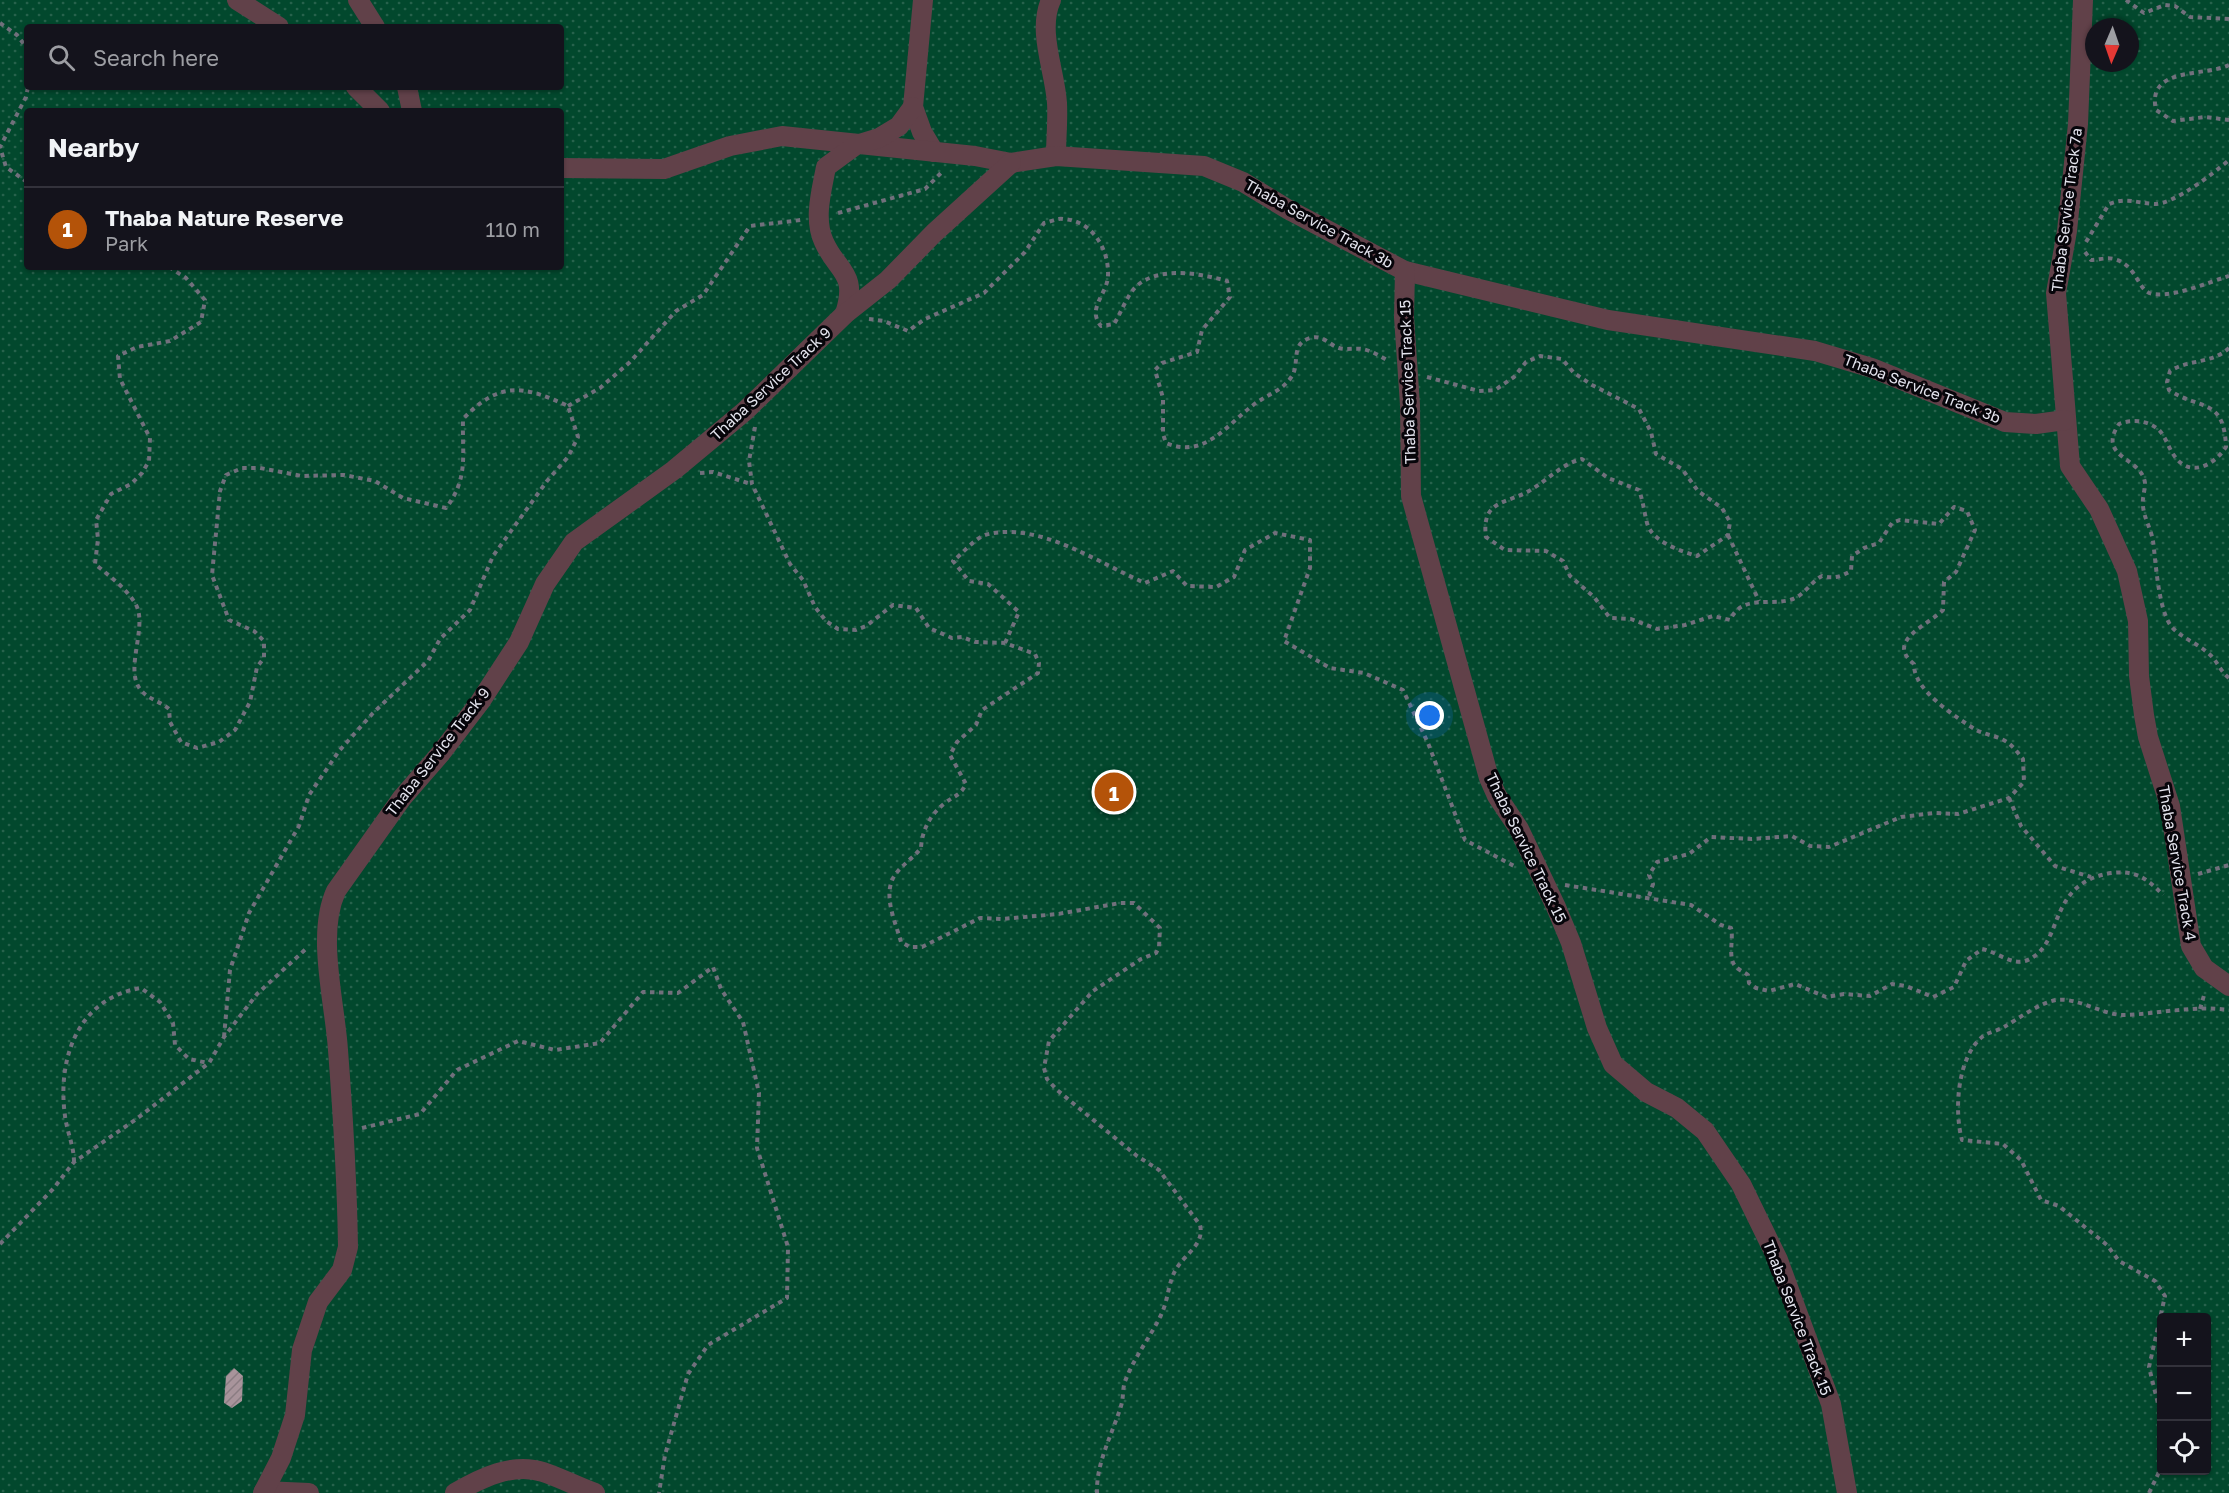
<!DOCTYPE html>
<meta charset="utf-8">
<style>
:root{--surface:#14131c;--page:#1d1c25;--text:#f1f3f6;--muted:#9d9ea3;--line:#33323b;--accent:#b45309}
body{margin:0;font-family:"Golos Text",sans-serif;background:var(--page);color:var(--text)}
.controls{position:absolute;right:18px;bottom:18px;display:grid;overflow:hidden;border-radius:6px;box-shadow:0 2px 4px #0004}
.controls button{width:54px;height:54px;display:grid;place-items:center;padding:0;border:0;border-bottom:2px solid var(--line);background:var(--surface);color:var(--text);font:30px sans-serif}
.compass{position:absolute;left:2085px;top:18px;width:54px;height:54px;border-radius:50%;background:var(--surface);box-shadow:0 2px 4px #0004;rotate:182deg}
.you{position:absolute;left:1430px;top:716px;width:21px;height:21px;margin:-15px;border:4px solid #fff;border-radius:50%;background:#1a73e8;box-shadow:0 0 0 9px #1a73e833}
.badge{display:grid;place-items:center;width:39px;height:39px;border-radius:50%;background:var(--accent);color:#fff;font-size:20px;font-weight:700}
.pin{position:absolute;translate:-50% -50%;border:3px solid #fff;box-shadow:0 2px 6px #0006}
.list{margin:0;padding:0;list-style:none}
h2{display:flex;justify-content:space-between;align-items:center;height:78px;margin:0;padding:0 24px;font-size:26px}
h2 small{font-size:20px;font-weight:400;color:var(--muted)}
.list li{display:grid;grid-template-columns:39px 1fr auto;gap:18px;align-items:center;box-sizing:border-box;height:84px;padding:0 24px;border-top:2px solid var(--line)}
.list b{display:block;font-size:22px;white-space:nowrap}
.list p{margin:0;font-size:20px;white-space:nowrap;color:var(--muted)}
.list em{font-size:20px;font-style:normal;color:var(--muted)}
.icon{flex:none;width:33px;height:33px;fill:none;stroke:currentColor;stroke-width:2;stroke-linecap:round;stroke-linejoin:round}
.map{position:relative;flex:none;width:2229px;height:1493px;overflow:hidden}
.search{position:absolute;background:var(--surface);box-shadow:0 2px 4px #0004;left:24px;top:24px;width:540px;height:66px;display:flex;align-items:center;gap:15px;box-sizing:border-box;padding:0 21px;border-radius:6px;color:var(--muted);font-size:22px}
.panel{position:absolute;background:var(--surface);box-shadow:0 2px 4px #0004;left:24px;top:108px;width:540px;height:162px;border-radius:6px}
.map>svg:first-child{display:block}
.park{fill:url(#park-dots);fill-rule:evenodd}
.building{fill:url(#building-hatch)}
.lines{fill:none;stroke-linecap:round;stroke-linejoin:round}
.path{stroke:#71707c;stroke-width:4;stroke-dasharray:4.5 4.5;stroke-linecap:butt}
.street{stroke:#614149;stroke-width:20}
.labels{text-anchor:middle;stroke-width:6;stroke-linejoin:round;paint-order:stroke}
.street-label{font-size:15px;fill:#e4e4ee;stroke:#06050a}
</style>
<div class="map">
<svg width="2229" height="1493" viewBox="0 0 2229 1493">
<defs>
<pattern id="park-dots" width="8" height="8" patternUnits="userSpaceOnUse" patternTransform="scale(1.5)"><rect width="8" height="8" fill="#02482d"/><path d="M2 2h.1M6 6h.1" fill="none" stroke="#27624c" stroke-width="1.8" stroke-linecap="round"/></pattern>
<pattern id="building-hatch" width="6" height="6" patternUnits="userSpaceOnUse" patternTransform="scale(1.5)"><rect width="6" height="6" fill="#a8949b"/><path d="M-1 1l2-2M0 6l6-6M5 7l2-2" fill="none" stroke="#8a7c82"/></pattern>
</defs>
<rect width="100%" height="100%" fill="#1a1926"/>
<path class="park" d="M0 0H2229V1493H0ZM27 27H561V87H27ZM2094 27H2130V63H2094ZM27 111H561V267H27ZM2162 1318H2206V1470H2162Z"/>
<polygon class="building" points="234,1368 243,1376 242,1401 232,1408 224,1403 226,1376"/>
<g class="lines">
<g class="path">
<polyline points="2126,0 2144,13 2165,5 2175,6 2190,17 2229,19"/>
<polyline points="0,23 17,35 27,48"/>
<path d="M2229 65C2205 77 2146 66 2156 110L2173 121 2205 117 2229 120"/>
<polyline points="27,182 6,167 0,147 26,97 28,87"/>
<polyline points="838,213 925,189 943,171"/>
<path d="M2086 242 2109 204C2127 197 2136 203 2154 204 2173 205 2214 173 2229 160"/>
<path d="M2085 252 2091 260C2098 260 2107 257 2114 259 2138 265 2137 292 2153 294 2176 297 2206 283 2229 276"/>
<path d="M169 267 186 278 205 300 201 322 170 341 137 347 118 356 120 379 150 438 149 461 142 473 131 484 111 494 96 520 98 539 95 564C108 575 126 588 135 603 149 625 124 668 140 689 147 699 160 701 169 709L170 722 181 742 197 748 219 742 235 730 250 702 257 667 264 658V641L254 631 229 620 212 575 220 491 226 475 242 468H260L302 476 344 475 375 481 403 498 446 508C469 478 462 454 463 419 499 381 523 385 568 406L578 437 568 457 547 481 493 556 470 610 440 639 428 661 373 713 339 751 309 795 299 826 249 913 230 970 224 1037"/>
<path d="M869 319 884 321 908 331 925 319 984 293 1025 252 1044 223C1050 222 1057 218 1063 219 1091 220 1109 248 1108 275 1108 294 1086 308 1101 326L1114 324C1121 313 1128 292 1139 284 1163 266 1202 274 1227 281L1230 297 1202 330 1197 352 1162 363 1155 370 1163 398V434L1166 443C1204 459 1226 426 1252 406 1265 395 1282 392 1292 376 1300 363 1290 344 1310 338 1323 334 1329 345 1339 348 1346 350 1354 348 1362 349 1370 350 1380 356 1387 360"/>
<path d="M2229 348C2212 364 2189 359 2170 371L2167 382 2169 390C2201 411 2224 397 2226 447 2215 464 2192 478 2176 458 2169 450 2166 437 2159 430 2148 420 2131 419 2119 424 2096 458 2142 457 2145 483 2145 491 2142 498 2143 506 2144 518 2151 529 2153 541 2156 563 2158 608 2171 626 2181 638 2197 643 2208 653 2217 660 2220 671 2229 678"/>
<path d="M1427 377 1479 391 1495 390 1514 377 1526 362 1540 356 1562 359 1574 373 1592 385 1639 409 1651 432 1656 454 1682 469 1698 491 1722 508 1730 522 1728 535 1697 556C1681 551 1652 542 1647 523 1644 511 1643 501 1639 490L1608 478 1582 459C1561 464 1548 480 1529 491 1506 504 1481 500 1486 537L1505 550 1546 551 1563 561 1570 576 1594 597 1610 618 1631 619 1657 629 1685 625 1713 616 1730 620C1743 593 1771 607 1793 599 1804 595 1811 582 1822 576 1834 579 1840 577 1851 571L1852 556 1864 548 1879 543 1892 523 1900 520 1939 524 1954 507 1967 511 1975 530 1956 572 1944 582 1943 610C1927 626 1885 641 1914 664 1913 690 1956 717 1976 730 1986 735 1998 736 2007 742 2013 746 2018 753 2023 759L2024 782 2009 798 1958 814 1934 813 1901 817 1829 847 1810 846 1792 836 1752 839 1711 837 1689 854 1657 862 1649 875 1653 884 1648 899"/>
<polyline points="568,406 600,388 630,362 676,311 703,295 750,226 801,220"/>
<path d="M755 427 749 461 752 484 790 564 803 580 815 607 826 621 838 629 856 630 866 626 893 605 916 608 929 628 952 638 962 637 975 642 1005 643 1035 654 1039 663 1038 673 982 710 976 725 957 742 950 755 966 784C960 796 955 795 945 803 930 815 922 830 921 848 914 857 905 863 898 871 880 891 895 920 901 942L910 947H922L980 918 1002 919 1058 914 1120 903H1134L1160 928 1159 947 1156 953 1141 959 1093 991 1049 1041 1044 1068 1047 1079 1057 1090 1137 1156 1159 1170 1200 1225C1205 1245 1184 1254 1175 1271 1168 1284 1168 1301 1161 1315 1151 1336 1135 1356 1126 1379 1122 1387 1124 1397 1121 1406 1112 1435 1096 1463 1097 1493"/>
<polyline points="700,473 713,472 751,484"/>
<polyline points="1728,535 1759,601"/>
<path d="M1005 643 1019 612 988 584 969 581 953 561C962 554 974 539 985 535 1037 520 1098 563 1145 583L1173 571 1187 586 1216 587 1234 577 1245 550 1275 533 1310 540V568L1284 641 1330 668 1364 673 1403 690 1428 743 1465 840 1514 866"/>
<polyline points="2009,798 2021,826 2055,866 2091,877"/>
<polyline points="2198,874 2229,865"/>
<path d="M1565 885 1691 905 1721 925 1731 928C1734 939 1727 958 1736 967 1739 970 1744 972 1748 975L1749 983 1756 988 1769 991 1795 984 1826 997 1844 994 1870 996 1892 984 1906 986 1933 997 1954 987 1966 961 1982 949C1997 952 2011 965 2025 961 2066 947 2044 884 2111 873 2135 870 2147 878 2163 895"/>
<polyline points="2200,1009 2205,992"/>
<polyline points="362,1128 420,1114 457,1070 518,1041 555,1050 600,1043 643,992 678,993 713,967 721,989 743,1022 759,1093 757,1148 788,1247 787,1298 708,1345 688,1374 665,1455 659,1493"/>
<path d="M74 1162C74 1146 67 1132 65 1116 57 1058 78 998 141 988L160 1002 173 1023 175 1045 189 1059 208 1063"/>
<polyline points="0,1244 53,1189 74,1162 135,1120 209,1063 224,1037 257,994 308,947"/>
<path d="M2162 1420 2149 1367 2165 1296 2155 1281 2119 1261 2107 1245 2059 1206 2041 1200 2021 1160 2003 1144 1962 1140C1954 1111 1957 1058 1982 1037 1988 1032 1997 1031 2004 1027 2018 1019 2039 1003 2056 1000 2078 997 2102 1015 2124 1015 2158 1014 2194 1005 2229 1010"/>
<polyline points="2149,1493 2162,1466"/>
</g>
<g class="street">
<polyline points="237,0 279,27"/>
<polyline points="358,0 375,27"/>
<polyline points="923,0 913,107 922,132 934,152"/>
<path d="M1051 0C1037 31 1055 71 1057 103 1058 121 1056 138 1056 156"/>
<polyline points="2083,0 2078,124 2067,231 2056,293 2070,466 2099,509 2127,571 2138,621 2139,676 2144,715 2148,737 2170,806 2191,946 2204,968 2229,986"/>
<polyline points="356,87 380,111"/>
<polyline points="407,87 412,111"/>
<polyline points="561,168 664,169 730,146 782,136 975,156 1011,163 1056,156 1204,166 1243,182 1289,210 1405,271 1608,320 1815,351 1872,368 2005,422 2036,424 2065,420"/>
<polyline points="1405,271 1404,317 1410,405 1411,496 1489,778 1497,796 1519,829 1556,907 1571,943 1597,1028 1613,1064 1646,1092 1677,1108 1705,1131 1741,1184 1778,1260 1831,1404 1847,1493"/>
<path d="M845 314C858 272 838 273 824 242 813 219 822 189 826 167L856 145 879 138 899 126 913 107"/>
<polyline points="264,1491 309,1493"/>
<path d="M263 1493 281 1458 295 1415 302 1350 318 1302 342 1270 348 1247C347 1181 343 1115 338 1050 335 1003 316 934 336 891L402 798 441 753 480 702 519 642 545 584 574 542 674 470 745 411 845 314 888 280 934 233 1011 163"/>
<path d="M455 1493C481 1478 513 1462 543 1472 561 1478 578 1487 595 1493"/>
</g>
</g>
<g class="labels">
<g class="street-label">
<text transform="translate(2067 210) rotate(-83)" y="5">Thaba Service Track 7a</text>
<text transform="translate(1319 224) rotate(29)" y="5">Thaba Service Track 3b</text>
<text transform="translate(1408 382) rotate(-92)" y="5">Thaba Service Track 15</text>
<text transform="translate(771 384) rotate(-43)" y="5">Thaba Service Track 9</text>
<text transform="translate(1922 389) rotate(21)" y="5">Thaba Service Track 3b</text>
<text transform="translate(438 752) rotate(-52)" y="5">Thaba Service Track 9</text>
<text transform="translate(1526 848) rotate(64)" y="5">Thaba Service Track 15</text>
<text transform="translate(2177 863) rotate(80)" y="5">Thaba Service Track 4</text>
<text transform="translate(1797 1318) rotate(69)" y="5">Thaba Service Track 15</text>
</g>
</g>
</svg>
<div class="controls">
<button>+</button>
<button>−</button>
<button><svg class="icon" aria-label="locate" viewBox="0 0 24 24"><circle cx="12" cy="12" r="6"/><path d="M12 2v4M12 18v4M2 12h4M18 12h4"/></svg></button>
</div>
<svg class="compass" viewBox="-18 -18 36 36"><path d="M0-13l5 13h-10z" fill="#e53935"/><path d="M0 13l5-13h-10z" fill="#9d9ea3"/></svg>
<div class="you"></div>
<div class="pin badge" style="left:1114px;top:792px">1</div>
<div class="search"><svg class="icon" aria-label="search" viewBox="0 0 24 24"><circle cx="10" cy="10" r="6"/><path d="M15 15l6 6"/></svg>Search here</div>
<section class="panel">
<h2>Nearby<small></small></h2>
<ul class="list">
<li><span class="badge">1</span><div><b>Thaba Nature Reserve</b><p>Park</p></div><em>110 m</em></li>
</ul>
</section>
</div>
